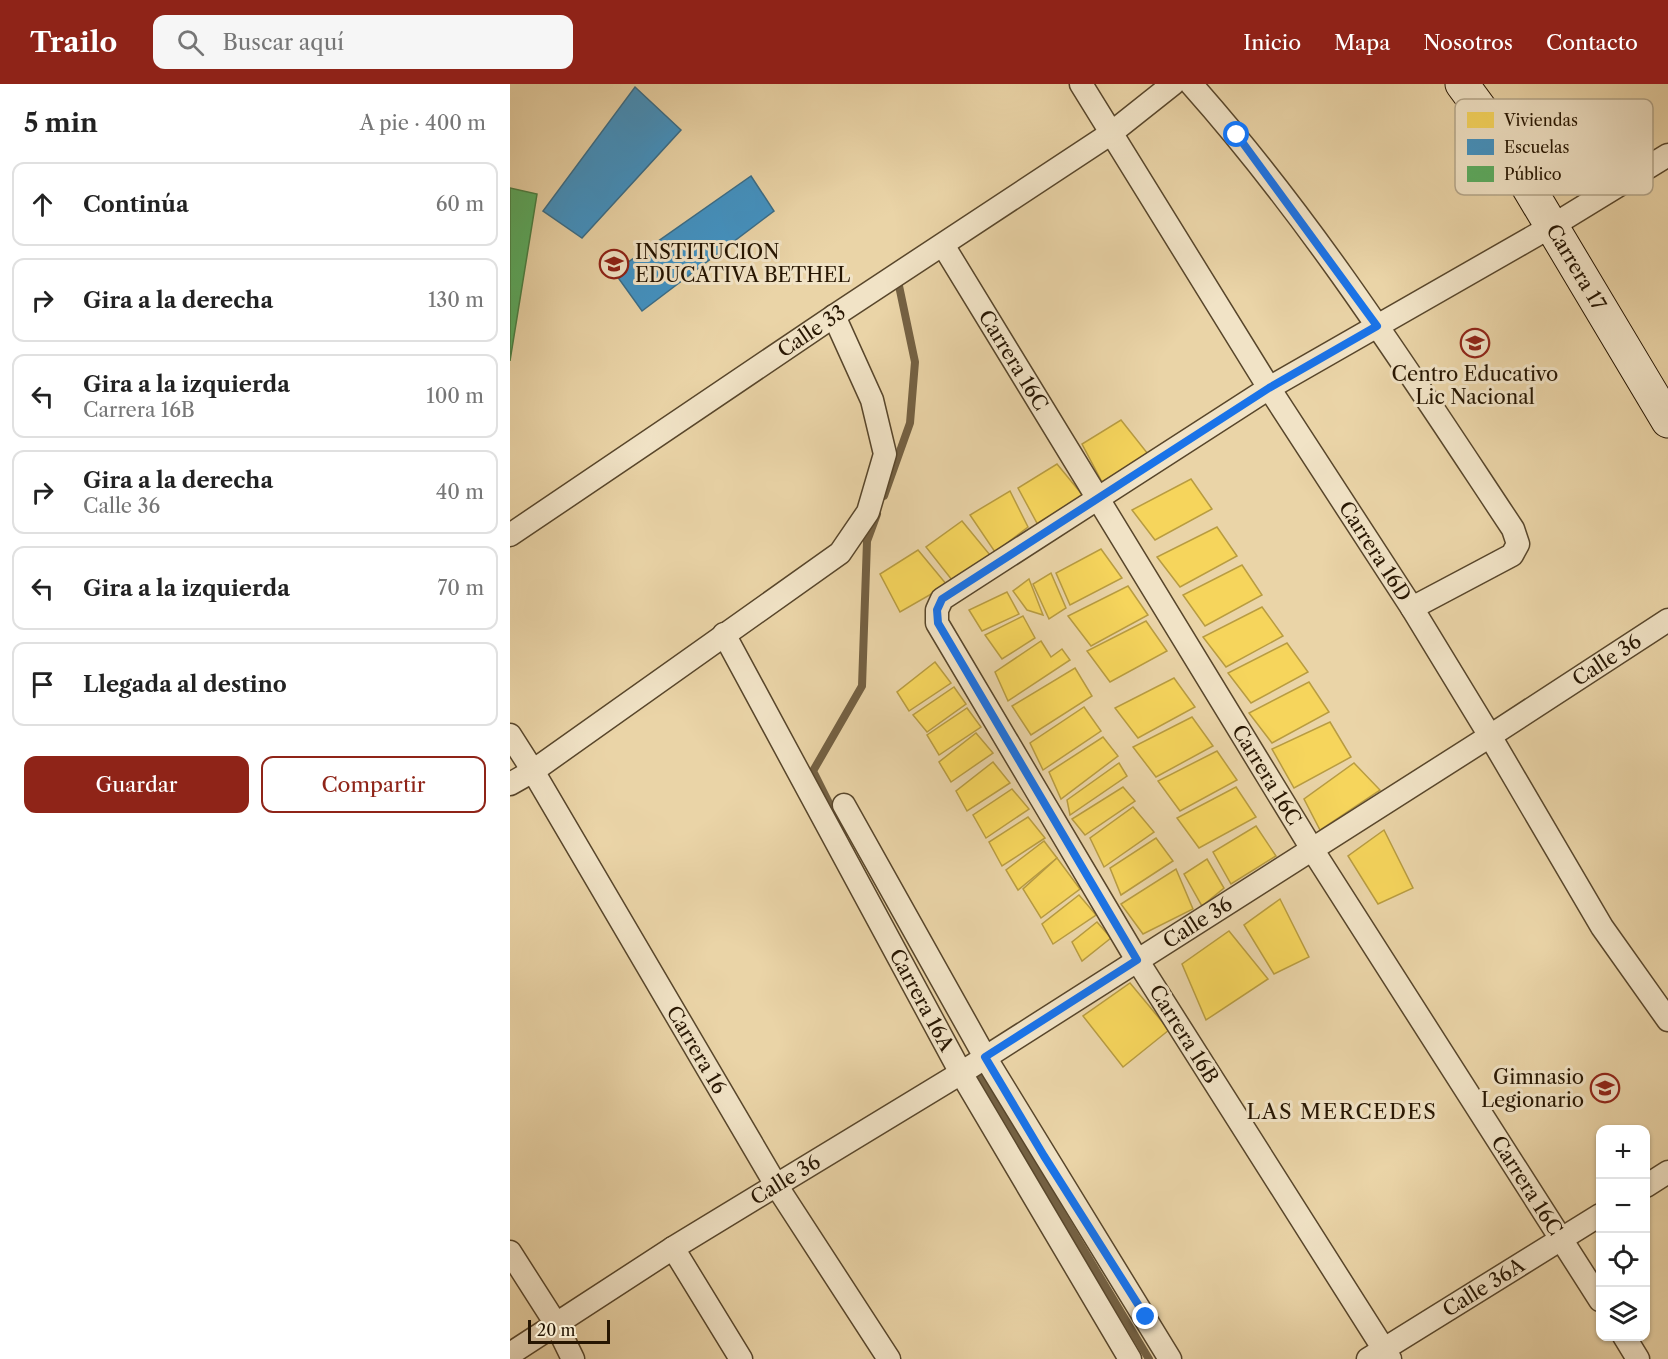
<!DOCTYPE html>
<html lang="es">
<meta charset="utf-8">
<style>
:root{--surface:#fff;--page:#f6f6f6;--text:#222;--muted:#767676;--line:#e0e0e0;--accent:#8f2418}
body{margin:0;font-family:"Libre Caslon Text",serif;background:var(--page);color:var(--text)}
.controls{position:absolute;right:18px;bottom:18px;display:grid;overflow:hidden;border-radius:12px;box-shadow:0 2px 4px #0004}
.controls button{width:54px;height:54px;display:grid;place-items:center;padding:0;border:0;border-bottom:2px solid var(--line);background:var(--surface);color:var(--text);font:30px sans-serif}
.scale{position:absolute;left:18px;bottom:15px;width:82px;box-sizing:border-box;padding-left:6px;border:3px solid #271602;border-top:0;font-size:16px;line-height:21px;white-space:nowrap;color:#271602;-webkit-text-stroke:4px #f1e3c6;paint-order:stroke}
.stop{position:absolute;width:18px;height:18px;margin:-14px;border:4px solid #1a73e8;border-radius:50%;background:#fff}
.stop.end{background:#1a73e8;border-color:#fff;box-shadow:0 2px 6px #0008}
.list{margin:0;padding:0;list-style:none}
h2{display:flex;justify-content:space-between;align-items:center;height:78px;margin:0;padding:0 24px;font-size:26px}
h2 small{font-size:20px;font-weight:400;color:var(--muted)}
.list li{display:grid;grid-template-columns:39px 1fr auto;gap:18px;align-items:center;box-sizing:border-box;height:84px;margin:0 12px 12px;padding:0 12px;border:2px solid var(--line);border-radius:12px}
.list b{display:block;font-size:22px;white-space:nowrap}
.list p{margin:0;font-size:20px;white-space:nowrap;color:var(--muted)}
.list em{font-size:20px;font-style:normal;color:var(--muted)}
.actions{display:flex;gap:12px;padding:18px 24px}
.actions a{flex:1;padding:14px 0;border:2px solid var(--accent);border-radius:12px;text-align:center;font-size:21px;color:var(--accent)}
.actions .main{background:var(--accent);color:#fff}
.icon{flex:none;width:33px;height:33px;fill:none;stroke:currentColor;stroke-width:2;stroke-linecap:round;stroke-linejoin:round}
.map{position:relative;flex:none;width:1158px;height:1275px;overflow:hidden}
header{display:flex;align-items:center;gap:36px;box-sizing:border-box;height:84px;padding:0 30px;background:var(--accent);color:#fff}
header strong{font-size:28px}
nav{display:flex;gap:33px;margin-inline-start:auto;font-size:21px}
.search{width:420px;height:54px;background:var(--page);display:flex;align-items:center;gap:15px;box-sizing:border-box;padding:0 21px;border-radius:12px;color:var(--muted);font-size:22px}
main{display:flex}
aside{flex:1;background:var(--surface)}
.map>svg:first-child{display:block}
.homes{fill:#f6d55c;stroke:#b89c41;stroke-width:1.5}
.schools{fill:#4393c3;stroke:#3b6e89;stroke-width:1.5}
.public{fill:#5aae61;stroke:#4b8044;stroke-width:1.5}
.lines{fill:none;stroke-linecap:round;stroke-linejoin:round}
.stream{stroke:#746143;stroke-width:8}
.street-casing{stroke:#58462b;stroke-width:25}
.secondary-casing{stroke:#271602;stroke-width:35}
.street{stroke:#f1e3c6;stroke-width:22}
.secondary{stroke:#f1e3c6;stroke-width:33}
.route{stroke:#1a73e8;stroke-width:8}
.labels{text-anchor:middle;stroke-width:6;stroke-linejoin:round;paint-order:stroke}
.poi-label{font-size:20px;fill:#271602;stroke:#f1e3c6;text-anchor:start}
.street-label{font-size:20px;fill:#271602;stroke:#f1e3c6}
.neighbourhood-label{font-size:21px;letter-spacing:1.5px;fill:#271602;stroke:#f1e3c6}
.key{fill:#f1e3c6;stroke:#b4a68b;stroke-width:1.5}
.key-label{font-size:16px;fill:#271602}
</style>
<header>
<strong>Trailo</strong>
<div class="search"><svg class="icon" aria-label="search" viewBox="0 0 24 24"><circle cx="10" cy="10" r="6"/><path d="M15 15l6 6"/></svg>Buscar aquí</div>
<nav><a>Inicio</a><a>Mapa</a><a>Nosotros</a><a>Contacto</a></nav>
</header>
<main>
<aside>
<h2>5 min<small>A pie · 400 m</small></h2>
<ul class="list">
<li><svg class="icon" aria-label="ahead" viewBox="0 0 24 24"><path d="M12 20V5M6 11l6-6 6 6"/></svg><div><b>Continúa</b></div><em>60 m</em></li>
<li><svg class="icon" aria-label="right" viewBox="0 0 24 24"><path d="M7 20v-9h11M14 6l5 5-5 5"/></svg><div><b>Gira a la derecha</b></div><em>130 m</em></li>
<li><svg class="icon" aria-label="left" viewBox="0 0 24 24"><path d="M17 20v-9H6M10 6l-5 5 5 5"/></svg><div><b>Gira a la izquierda</b><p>Carrera 16B</p></div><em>100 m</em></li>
<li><svg class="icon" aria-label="right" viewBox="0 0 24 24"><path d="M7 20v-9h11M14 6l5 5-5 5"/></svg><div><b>Gira a la derecha</b><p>Calle 36</p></div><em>40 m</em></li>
<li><svg class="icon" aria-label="left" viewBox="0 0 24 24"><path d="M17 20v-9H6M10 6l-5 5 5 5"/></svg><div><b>Gira a la izquierda</b></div><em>70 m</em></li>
<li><svg class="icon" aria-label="arrive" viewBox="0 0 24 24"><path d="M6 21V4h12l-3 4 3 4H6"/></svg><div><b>Llegada al destino</b></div></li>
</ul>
<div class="actions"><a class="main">Guardar</a><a>Compartir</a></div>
</aside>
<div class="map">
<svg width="1158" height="1275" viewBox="0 0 1158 1275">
<rect width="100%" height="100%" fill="#ead4a7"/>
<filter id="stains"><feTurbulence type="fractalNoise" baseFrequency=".00333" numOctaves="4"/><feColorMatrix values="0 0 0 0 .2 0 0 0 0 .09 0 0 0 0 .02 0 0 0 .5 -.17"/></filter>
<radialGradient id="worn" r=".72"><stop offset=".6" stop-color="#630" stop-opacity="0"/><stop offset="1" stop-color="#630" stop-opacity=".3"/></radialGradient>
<g class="homes">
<polygon points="611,336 638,370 592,398 572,360"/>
<polygon points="547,380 575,414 528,441 508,404"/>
<polygon points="681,395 702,425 645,456 622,426"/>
<polygon points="500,407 518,443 485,468 460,431"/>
<polygon points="452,437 480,471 442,496 416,463"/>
<polygon points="707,443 727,472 670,503 647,473"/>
<polygon points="591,465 612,494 560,521 546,489"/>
<polygon points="408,466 437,501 390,528 370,490"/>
<polygon points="732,481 752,511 695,542 673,511"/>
<polygon points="541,489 556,524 539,535 523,500"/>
<polygon points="519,495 533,531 517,526 503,507"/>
<polygon points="618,502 638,531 581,562 558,532"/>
<polygon points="497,508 509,530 472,547 459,526"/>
<polygon points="752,523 773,552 716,583 693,553"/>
<polygon points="513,532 525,554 492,575 475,551"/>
<polygon points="636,537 657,567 600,598 577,567"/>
<polygon points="531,557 541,573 552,565 560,576 498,617 485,588"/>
<polygon points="777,559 798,588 741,619 718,589"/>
<polygon points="425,578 441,599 399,627 387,608"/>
<polygon points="565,584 582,612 521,651 502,622"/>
<polygon points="664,594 685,623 628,654 605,624"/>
<polygon points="799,598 819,628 762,659 739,629"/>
<polygon points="444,603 456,620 417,648 403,631"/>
<polygon points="574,623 591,647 533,686 520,659"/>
<polygon points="457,624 471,643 429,671 417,651"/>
<polygon points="682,633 703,662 646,693 623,663"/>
<polygon points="820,638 841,673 784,704 762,665"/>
<polygon points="466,649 483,669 441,698 429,678"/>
<polygon points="593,653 608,672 551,715 539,688"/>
<polygon points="707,667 727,696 670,727 648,697"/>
<polygon points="483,678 500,699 457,727 446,707"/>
<polygon points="609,679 617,692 560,731 557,716"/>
<polygon points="844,679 870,706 810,746 794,715"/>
<polygon points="613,703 625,717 575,751 562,735"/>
<polygon points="726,703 746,733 689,764 667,734"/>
<polygon points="502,705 519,725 476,754 463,731"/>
<polygon points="623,723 644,748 594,783 580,754"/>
<polygon points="518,733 535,754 492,782 479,758"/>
<polygon points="746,742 766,772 721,800 703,768"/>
<polygon points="874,746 903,804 868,820 838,772"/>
<polygon points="646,754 663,777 611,811 600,784"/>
<polygon points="534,757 547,774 508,806 496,786"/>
<polygon points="547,774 570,805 531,834 513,805"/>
<polygon points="697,775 714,804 692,822 674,790"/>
<polygon points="666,785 683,825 633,850 611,820"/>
<polygon points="569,811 586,831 543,860 532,840"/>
<polygon points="770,815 799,873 764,890 734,841"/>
<polygon points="587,838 601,854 572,877 562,858"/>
<polygon points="719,847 758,895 696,936 672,880"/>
<polygon points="620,899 659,946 613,983 573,932"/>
</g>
<g class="schools">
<polygon points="125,3 171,46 72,154 33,127"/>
<polygon points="241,92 264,127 132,227 104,188"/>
</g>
<polygon class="public" points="0,104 27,110 0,277"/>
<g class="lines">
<g class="stream">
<polyline points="374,412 400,339 405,278 388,197"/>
<polyline points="334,749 303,687 352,602 357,457 367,430"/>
<polyline points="469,991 639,1275"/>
</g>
<g class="street-casing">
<g id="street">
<path id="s1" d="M571 0 759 304 902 524 980 652 1092 843 1158 936"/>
<path d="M681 0C803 137 902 293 1003 445L1008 460 1002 471 902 524"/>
<path id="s2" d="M433 161 802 765 1090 1216"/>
<path id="s3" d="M0 451 324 232 600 50 663 0"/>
<path id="s4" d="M214 550 451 989 620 1275"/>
<path id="s5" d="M0 651 23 687 266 1101 379 1275"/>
<polyline points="0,700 23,687 330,469 358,428 375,370 362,316 324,232"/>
<polyline points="334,721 475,973 660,1275"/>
<polyline points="1136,1102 1158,1088"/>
<polyline points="163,1164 231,1275"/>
<polyline points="0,1168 46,1240 63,1275"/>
<polyline points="1114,1252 1128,1275"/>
<path id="s6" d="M0 1270 163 1164 451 989 980 652 1158 536"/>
<path id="s7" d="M858 1275 1090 1131"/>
<polyline points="880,1275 627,876 427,539 427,526 432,515 759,304 1042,142 1158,71"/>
</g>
</g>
<g class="secondary-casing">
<g id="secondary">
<path id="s8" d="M952 0 977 34 1158 337"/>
</g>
</g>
<use href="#street" class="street"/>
<use href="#secondary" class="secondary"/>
</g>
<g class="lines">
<polyline class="route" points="636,1233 534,1072 475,973 627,876 428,539 427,526 432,515 759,304 867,242 727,51"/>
</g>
<defs>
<g id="university-ring" transform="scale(1.5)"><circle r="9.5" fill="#f1e3c6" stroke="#8f2418" stroke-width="1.5"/><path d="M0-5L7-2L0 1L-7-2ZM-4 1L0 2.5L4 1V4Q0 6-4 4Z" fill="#8f2418"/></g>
<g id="school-ring" transform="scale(1.5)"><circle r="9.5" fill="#f1e3c6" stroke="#8f2418" stroke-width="1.5"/><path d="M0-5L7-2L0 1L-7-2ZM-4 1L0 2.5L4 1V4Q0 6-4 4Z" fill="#8f2418"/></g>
</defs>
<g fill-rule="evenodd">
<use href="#university-ring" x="104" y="180"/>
<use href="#school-ring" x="965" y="259"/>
<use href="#school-ring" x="1095" y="1004"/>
</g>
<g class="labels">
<g class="poi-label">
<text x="125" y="175">INSTITUCION<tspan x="125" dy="23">EDUCATIVA BETHEL</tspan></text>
<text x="965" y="297" text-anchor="middle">Centro Educativo<tspan x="965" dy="23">Lic Nacional</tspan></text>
<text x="1074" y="1000" text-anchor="end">Gimnasio<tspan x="1074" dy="23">Legionario</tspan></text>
</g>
<g class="street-label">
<text dy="7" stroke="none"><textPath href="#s8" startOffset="216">Carrera 17</textPath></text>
<text dy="7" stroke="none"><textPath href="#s3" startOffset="364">Calle 33</textPath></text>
<text dy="7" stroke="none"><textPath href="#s2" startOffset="135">Carrera 16C</textPath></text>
<text dy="7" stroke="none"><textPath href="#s1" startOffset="552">Carrera 16D</textPath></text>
<text dy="7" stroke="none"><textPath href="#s6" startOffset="1298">Calle 36</textPath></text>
<text dy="7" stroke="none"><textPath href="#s2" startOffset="621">Carrera 16C</textPath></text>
<text dy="7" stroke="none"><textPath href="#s6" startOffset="812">Calle 36</textPath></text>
<text dy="7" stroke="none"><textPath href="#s4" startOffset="416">Carrera 16A</textPath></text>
<text transform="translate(674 950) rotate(58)" y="7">Carrera 16B</text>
<text dy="7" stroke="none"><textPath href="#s5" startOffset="366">Carrera 16</textPath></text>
<text dy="7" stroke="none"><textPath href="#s6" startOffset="326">Calle 36</textPath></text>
<text dy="7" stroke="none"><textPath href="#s2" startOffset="1107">Carrera 16C</textPath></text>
<text dy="7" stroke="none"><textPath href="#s7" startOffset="136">Calle 36A</textPath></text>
</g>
<g class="neighbourhood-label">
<text x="832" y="1035">LAS MERCEDES</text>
</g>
</g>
<rect x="945" y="15" width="198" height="96" rx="9" class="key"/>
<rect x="957" y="28" width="27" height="16" fill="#f6d55c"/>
<rect x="957" y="55" width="27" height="16" fill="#4393c3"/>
<rect x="957" y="82" width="27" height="16" fill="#5aae61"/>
<g class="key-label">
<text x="994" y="42">Viviendas</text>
<text x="994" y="69">Escuelas</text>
<text x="994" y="96">Público</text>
</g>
<rect width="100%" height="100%" filter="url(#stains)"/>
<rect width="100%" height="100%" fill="url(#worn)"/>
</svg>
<div class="controls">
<button>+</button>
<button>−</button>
<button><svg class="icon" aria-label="locate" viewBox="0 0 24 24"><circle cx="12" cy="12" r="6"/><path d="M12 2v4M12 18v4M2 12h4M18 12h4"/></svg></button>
<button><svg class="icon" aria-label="layers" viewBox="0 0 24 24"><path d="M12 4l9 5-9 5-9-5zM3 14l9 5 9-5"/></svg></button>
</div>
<div class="scale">20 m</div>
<div class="stop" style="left:727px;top:51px"></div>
<div class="stop end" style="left:636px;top:1233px"></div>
</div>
</main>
